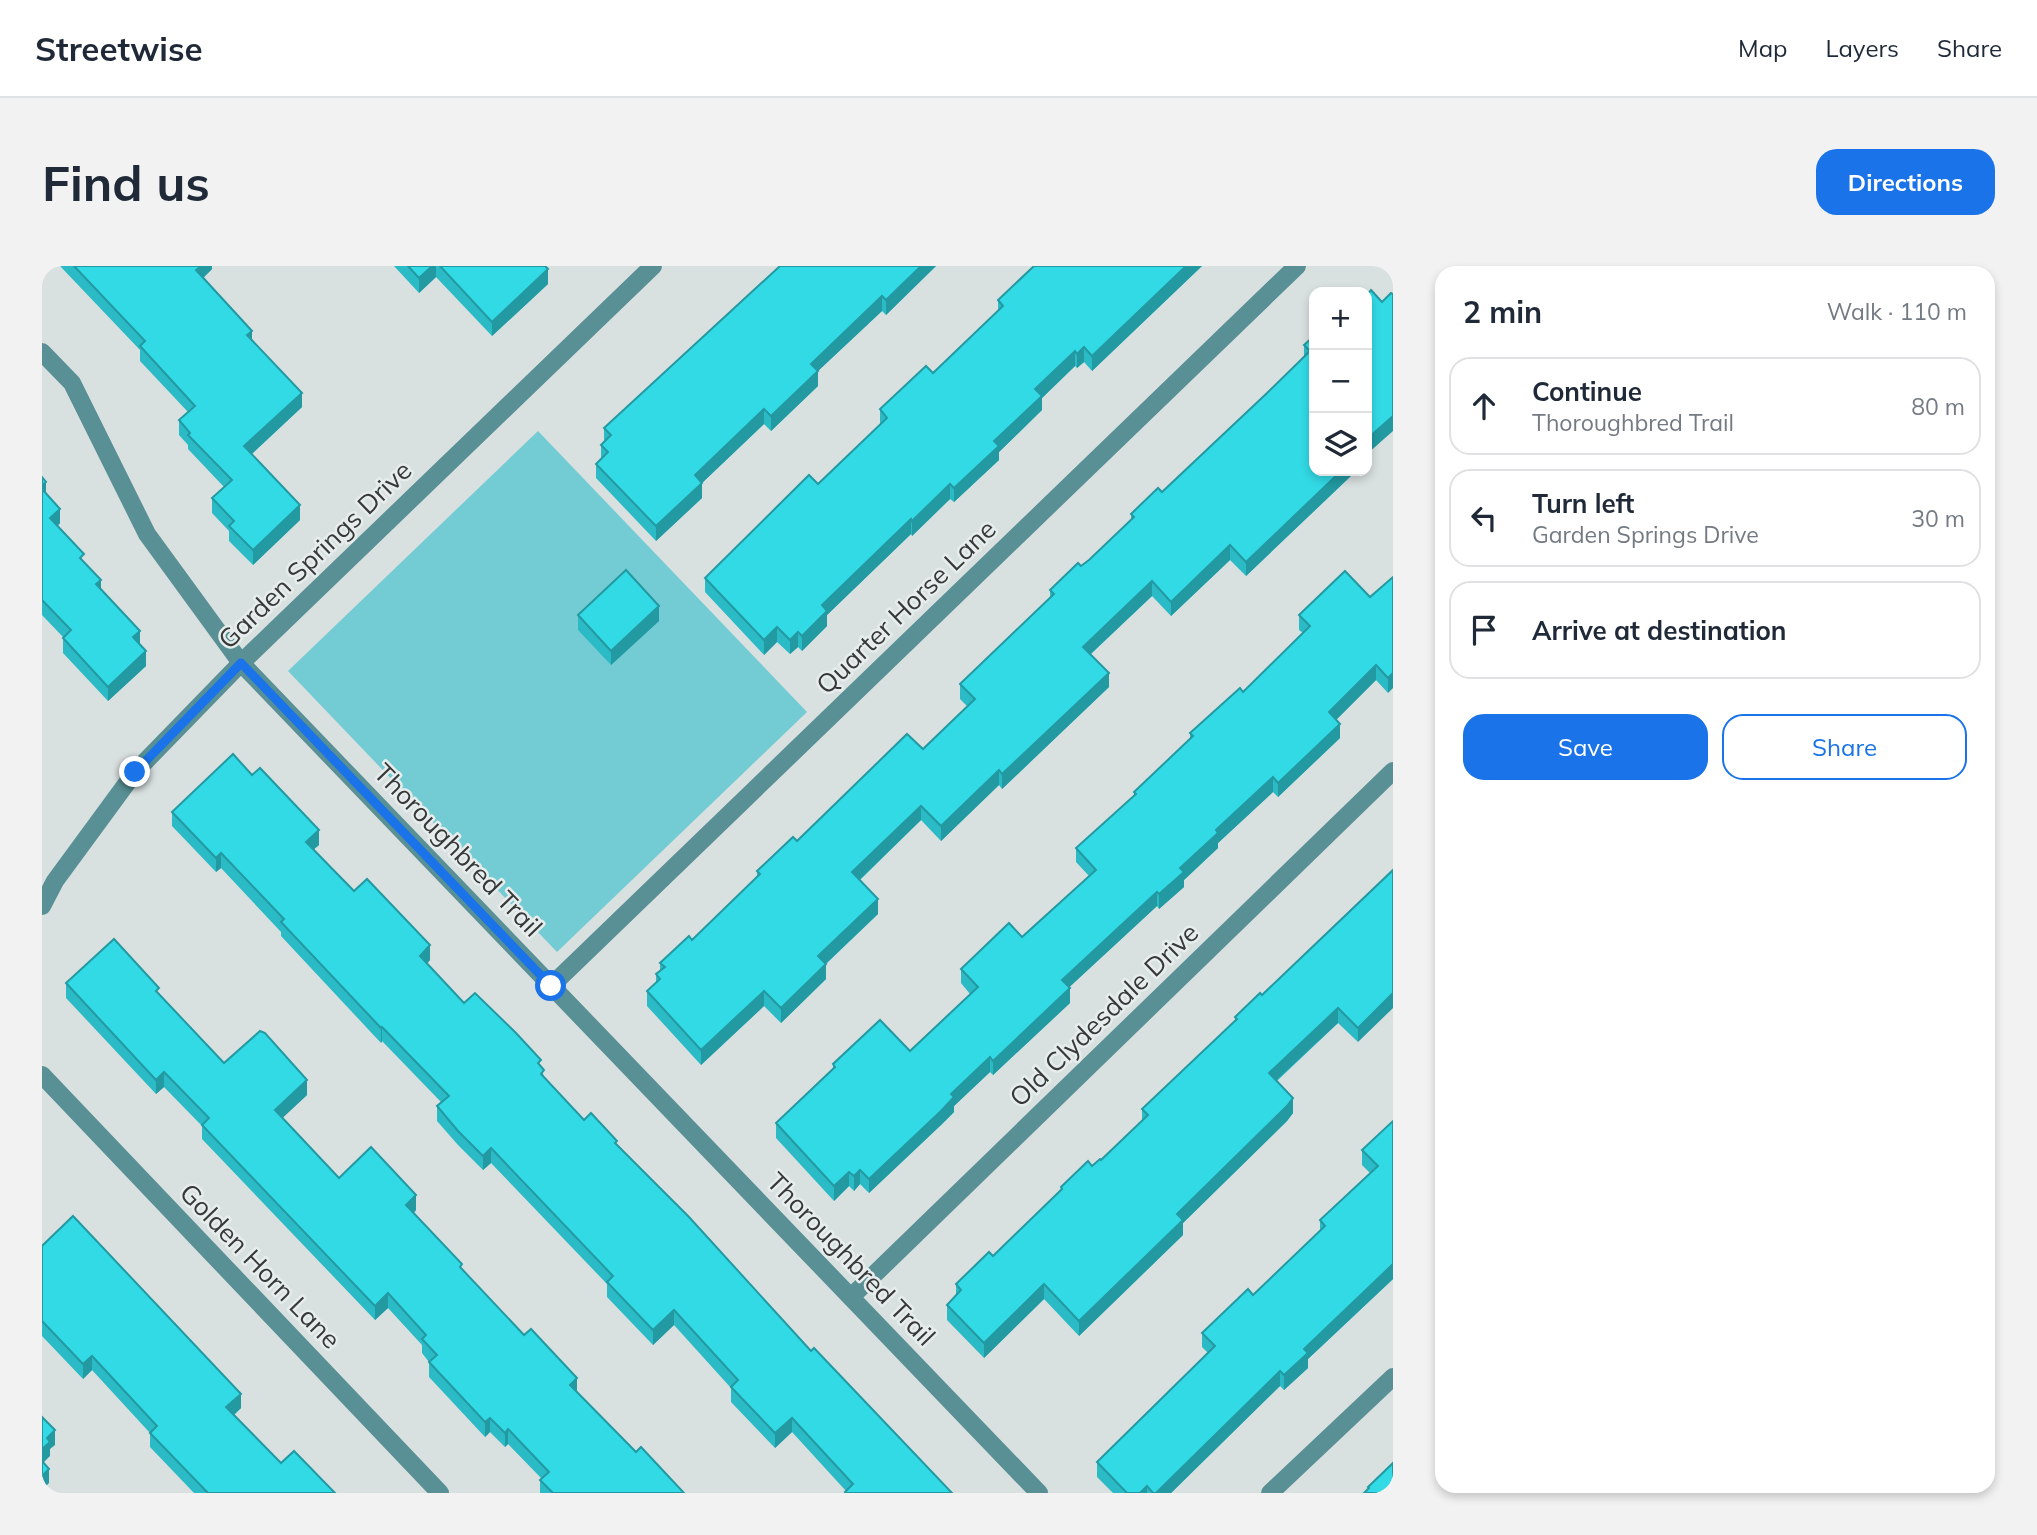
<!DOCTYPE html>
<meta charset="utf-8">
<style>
:root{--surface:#fff;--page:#f2f2f3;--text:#1f2937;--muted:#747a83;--line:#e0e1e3;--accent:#1a73e8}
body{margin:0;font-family:Mulish,sans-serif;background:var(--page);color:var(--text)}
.controls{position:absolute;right:21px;top:21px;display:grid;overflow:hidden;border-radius:14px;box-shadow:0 4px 10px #0003}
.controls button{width:63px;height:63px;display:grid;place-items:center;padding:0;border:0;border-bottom:2px solid var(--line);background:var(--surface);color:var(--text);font:35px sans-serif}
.stop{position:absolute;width:21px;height:21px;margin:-16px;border:5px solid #1a73e8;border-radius:50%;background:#fff}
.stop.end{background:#1a73e8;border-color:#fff;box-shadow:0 2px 7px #0008}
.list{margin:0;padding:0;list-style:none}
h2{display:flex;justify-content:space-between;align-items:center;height:91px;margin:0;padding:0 28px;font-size:30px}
h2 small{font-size:23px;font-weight:400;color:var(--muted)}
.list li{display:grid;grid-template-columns:46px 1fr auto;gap:21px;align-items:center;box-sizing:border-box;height:98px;margin:0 14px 14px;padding:0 14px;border:2px solid var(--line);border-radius:21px}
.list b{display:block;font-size:26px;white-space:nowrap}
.list p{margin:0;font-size:23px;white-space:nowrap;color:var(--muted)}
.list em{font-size:23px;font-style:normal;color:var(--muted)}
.actions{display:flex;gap:14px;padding:21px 28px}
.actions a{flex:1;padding:16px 0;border:2px solid var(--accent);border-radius:21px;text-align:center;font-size:24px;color:var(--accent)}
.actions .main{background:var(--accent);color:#fff}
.icon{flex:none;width:38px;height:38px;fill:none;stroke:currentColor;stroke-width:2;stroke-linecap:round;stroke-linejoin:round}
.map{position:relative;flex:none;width:1351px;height:1227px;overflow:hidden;border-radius:21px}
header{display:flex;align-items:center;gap:42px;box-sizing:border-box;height:98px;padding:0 35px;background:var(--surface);border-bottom:2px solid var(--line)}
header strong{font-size:33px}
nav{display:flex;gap:38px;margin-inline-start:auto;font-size:24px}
.intro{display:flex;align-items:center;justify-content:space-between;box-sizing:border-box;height:168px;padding:0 42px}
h1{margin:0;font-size:49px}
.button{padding:18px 32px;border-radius:21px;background:var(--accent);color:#fff;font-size:24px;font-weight:700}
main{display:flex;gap:42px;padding:0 42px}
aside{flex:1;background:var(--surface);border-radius:21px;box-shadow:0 4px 10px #0003}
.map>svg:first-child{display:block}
.green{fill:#73ccd3}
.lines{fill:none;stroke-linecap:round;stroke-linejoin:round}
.minor{stroke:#599095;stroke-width:18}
.wall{fill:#2bbbc6}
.shaded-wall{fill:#2399a1}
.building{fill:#32dae6;stroke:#2399a1;stroke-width:2}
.route{stroke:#1a73e8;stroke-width:9}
.labels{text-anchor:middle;stroke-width:5;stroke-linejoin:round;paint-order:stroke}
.street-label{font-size:26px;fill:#373939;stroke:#e7eded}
</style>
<header>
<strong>Streetwise</strong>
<nav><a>Map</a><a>Layers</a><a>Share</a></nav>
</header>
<div class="intro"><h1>Find us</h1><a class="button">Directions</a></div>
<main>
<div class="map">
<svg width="1351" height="1227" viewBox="0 0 1351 1227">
<rect width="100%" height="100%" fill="#d9e0e0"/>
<polygon class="green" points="496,165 765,446 515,686 246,405"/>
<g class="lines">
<g class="minor">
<polyline points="0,86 30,117 105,268 199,397 997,1227"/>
<polyline points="0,640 13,615 93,506 199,397 611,0"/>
<polyline points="509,720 1255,0"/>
<polyline points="0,809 398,1227"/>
<polyline points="809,1031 1351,505"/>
<polyline points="1228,1227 1351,1111"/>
</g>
</g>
<g class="wall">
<polygon points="18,0 170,0 170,3 161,12 210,75 260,141 210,188 258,254 211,299 187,275 187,265 170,247 170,232 182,221 146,183 146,179 137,169 137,154 146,146 98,95 98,84"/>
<polygon points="352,0 503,0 506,18 450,70 394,11 377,27"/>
<polygon points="738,0 894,0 844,49 840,45 776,105 776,120 729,165 722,158 660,217 660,232 614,275 554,212 554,198 559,192 559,179 562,176 562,162"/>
<polygon points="1160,0 1050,105 1042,96 1035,102 1033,100 1000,132 1000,144 957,186 957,194 912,236 908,233 870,270 869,268 785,349 785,360 760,385 756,381 748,388 735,376 722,389 663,326 663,312 776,218 838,159 838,143 891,107 956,45 956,34"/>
<polygon points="1272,70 1311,208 1204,310 1188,294 1129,350 1110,330 1049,388 1067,421 960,523 957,519 899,575 879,554 818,614 836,648 784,698 784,713 739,757 722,740 659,799 605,740 605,725 614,716 614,708 618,704 618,697 650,674 715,611 715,605 755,575 881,483 925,440 918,433 918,418 1008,333 1008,324 1047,294 1089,254 1089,248 1120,226 1224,128 1262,91 1262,79"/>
<polygon points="0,211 4,228 18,257 16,260 42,296 59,324 98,379 104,400 66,435 21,387 21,371 0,349"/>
<polygon points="1351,311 1346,427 1334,414 1294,454 1298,472 1236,531 1231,526 1176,577 1176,582 1142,614 1142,621 1117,643 1115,640 1027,721 1028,737 951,809 948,806 912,840 912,846 899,859 827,927 818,918 812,925 807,920 792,935 734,872 734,857 791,803 791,798 868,785 928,728 919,717 919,703 980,671 1047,610 1034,596 1034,582 1092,530 1092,526 1148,473 1148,467 1201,426 1261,367 1257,364 1257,349 1328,331"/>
<polygon points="536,349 617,355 569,399 536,364"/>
<polygon points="130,546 277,579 272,583 312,625 388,694 385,698 422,737 499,801 502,811 542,854 575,878 769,1085 910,1227 804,1225 750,1166 733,1182 689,1136 689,1122 632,1059 611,1079 565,1031 565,1018 449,897 441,904 416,879 395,855 395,840 399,836 340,775 339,777 239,670 239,666 179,602 174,606 130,560"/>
<polygon points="1351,604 1316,776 1296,757 1235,815 1251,847 1245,855 1141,957 1141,969 1037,1070 1002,1033 942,1092 905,1054 905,1039 914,1030 914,1018 951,990 1019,924 1019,921 1059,894 1100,854 1100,843 1193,755 1193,751 1220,729"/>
<polygon points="24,717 117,729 182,797 265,829 240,852 297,912 374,944 372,947 420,1004 535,1127 594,1186 642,1227 498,1227 498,1214 500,1213 466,1178 463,1181 448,1166 443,1171 387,1111 387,1096 380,1087 380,1079 346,1042 333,1054 160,873 160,860 122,821 114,828 24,732"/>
<polygon points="1351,855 1351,1013 1266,1093 1266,1102 1242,1124 1238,1120 1129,1227 1071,1227 1055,1211 1055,1196 1166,1087 1160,1081 1160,1067 1211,1029 1278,966 1278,954 1328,907 1320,899 1320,884"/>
<polygon points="0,980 199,1142 192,1149 239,1197 293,1227 152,1227 108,1181 108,1167 50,1104 41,1113 0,1070"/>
</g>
<g class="shaded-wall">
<polygon points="159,0 170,0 170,3 154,19 154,4"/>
<polygon points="390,0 394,0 394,11 377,27 377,12"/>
<polygon points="879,0 894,0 844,49 844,34"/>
<polygon points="1144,0 1160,0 1050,105 1050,90"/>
<polygon points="506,3 506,18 450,70 450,56"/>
<polygon points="840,30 840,45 776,105 776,120 729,165 729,150 769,98"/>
<polygon points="210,65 210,79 205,69"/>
<polygon points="1042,81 1042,96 1035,102 1035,88"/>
<polygon points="1033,85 1033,100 1000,132 1000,144 957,186 957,194 912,236 912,222 952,175 993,123"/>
<polygon points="260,127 260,141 202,195 202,180"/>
<polygon points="722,143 722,158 660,217 660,232 614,275 614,260 653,209"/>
<polygon points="1351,150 1351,165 1325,188 1325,173"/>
<polygon points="1299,205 1311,205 1311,208 1204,310 1204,296"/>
<polygon points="4,216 4,231 0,235 0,220"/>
<polygon points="908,218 908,233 870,270 870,255"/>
<polygon points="258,239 258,254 211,299 211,284"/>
<polygon points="18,243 18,257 8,267 8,252"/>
<polygon points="869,253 869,268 785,349 785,360 760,385 760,370 780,339"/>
<polygon points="1188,279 1188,294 1129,350 1129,336"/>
<polygon points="59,314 59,328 54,318"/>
<polygon points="1110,315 1110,330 1041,395 1041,381"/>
<polygon points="617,340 617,355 569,399 569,385"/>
<polygon points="735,361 735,376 722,389 722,374"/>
<polygon points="98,365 98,380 91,371"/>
<polygon points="756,366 756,381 748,388 748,374"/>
<polygon points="104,385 104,400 66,435 66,421"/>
<polygon points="1334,399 1334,414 1287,461 1287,446"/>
<polygon points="1067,407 1067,421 960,523 960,508"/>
<polygon points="1351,407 1351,422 1346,427 1346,412"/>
<polygon points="1298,458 1298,472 1236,531 1236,517"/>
<polygon points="957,504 957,519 899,575 899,560"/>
<polygon points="1231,511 1231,526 1176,577 1176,582 1142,614 1142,621 1117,643 1117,628 1138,602 1174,564"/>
<polygon points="879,540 879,554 810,621 810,606"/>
<polygon points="277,564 277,579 264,590 264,576"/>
<polygon points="179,587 179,602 174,606 174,592"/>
<polygon points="1115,626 1115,640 1020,728 1020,714"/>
<polygon points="836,633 836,648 776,705 776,690"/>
<polygon points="388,679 388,694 378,705 378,690"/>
<polygon points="784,698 784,713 739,757 739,742"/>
<polygon points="1028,722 1028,737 951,809 951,795"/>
<polygon points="722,725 722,740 659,799 659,784"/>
<polygon points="1351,727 1351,742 1316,776 1316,762"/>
<polygon points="1296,742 1296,757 1227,821 1227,807"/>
<polygon points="340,761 340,775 339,777 339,762"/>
<polygon points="948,791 948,806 912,840 912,846 899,859 827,927 827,913 909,828"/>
<polygon points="122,806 122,821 114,828 114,814"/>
<polygon points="265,814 265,829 233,859 233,844"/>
<polygon points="1251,832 1251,847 1245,855 1141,957 1141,969 1037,1070 1037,1055 1135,948"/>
<polygon points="449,882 449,897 441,904 441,890"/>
<polygon points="818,904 818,918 812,925 812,910"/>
<polygon points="807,906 807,920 792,935 792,920"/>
<polygon points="374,929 374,944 364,954 364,939"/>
<polygon points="1351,998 1351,1013 1266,1093 1266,1102 1242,1124 1242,1109 1262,1083"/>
<polygon points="1002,1018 1002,1033 942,1092 942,1077"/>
<polygon points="346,1027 346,1042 333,1054 333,1040"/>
<polygon points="632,1044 632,1059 611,1079 611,1064"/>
<polygon points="50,1090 50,1104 41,1113 41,1098"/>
<polygon points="1238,1105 1238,1120 1129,1227 1114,1227"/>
<polygon points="535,1112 535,1127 528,1119"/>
<polygon points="199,1128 199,1142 184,1156 184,1141"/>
<polygon points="448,1152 448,1166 443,1171 443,1156"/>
<polygon points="750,1152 750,1166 733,1182 733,1167"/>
<polygon points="466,1163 466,1178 463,1181 463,1167"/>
<polygon points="13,1164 13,1179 8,1183 8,1190 0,1198 0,1183 5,1172"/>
<polygon points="7,1203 7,1217 0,1224 0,1210"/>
<polygon points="1105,1220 1105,1227 1098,1227"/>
</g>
<g class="building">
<polygon points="32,0 159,0 154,4 210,65 205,69 260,127 202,180 258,239 211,284 187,260 192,255 170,232 190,214 146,169 148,167 137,154 153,140 98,80 103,75"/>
<polygon points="366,0 390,0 377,12"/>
<polygon points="398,0 503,0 506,3 450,56"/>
<polygon points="738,0 879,0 844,34 840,30 769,98 776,105 729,150 722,143 653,209 660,217 614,260 554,198 566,186 559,179 569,169 562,162"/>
<polygon points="992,0 1144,0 1050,90 1042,81 1035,88 1033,85 993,123 1000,130 952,175 957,180 912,222 908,218 870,255 869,253 780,339 785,345 760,370 756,366 748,374 735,361 722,374 663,312 767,209 776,218 845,152 838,143 884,100 891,107 961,40 956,34"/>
<polygon points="1329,24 1340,36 1349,27 1351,28 1351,150 1325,173 1325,29"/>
<polygon points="1272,70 1272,205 1299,205 1204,296 1188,279 1129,336 1110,315 1041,381 1067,407 960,508 957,504 899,560 879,540 810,606 836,633 776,690 784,698 739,742 722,725 659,784 605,725 618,713 614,708 623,701 618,697 647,670 650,674 718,608 715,605 751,571 755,575 865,468 881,483 933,433 918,418 1012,328 1008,324 1036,297 1039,300 1047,294 1092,251 1089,248 1116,222 1120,226 1224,128 1268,85 1262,79"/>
<polygon points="0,211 4,216 0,220"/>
<polygon points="0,223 18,243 8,252 42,288 38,292 59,314 54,318 98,365 91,371 104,385 66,421 21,372 29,364 0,334"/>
<polygon points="584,304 617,340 569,385 536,349"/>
<polygon points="1303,305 1328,331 1351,311 1351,407 1346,412 1334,399 1287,446 1298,458 1236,517 1231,511 1174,564 1176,567 1138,602 1142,606 1117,628 1115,626 1020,714 1028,722 951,795 948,791 909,828 912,831 899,845 827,913 818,904 812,910 807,906 792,920 734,857 793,801 791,798 838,754 868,785 936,721 919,703 967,657 980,671 1054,604 1034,582 1094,528 1092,526 1151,470 1148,467 1198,422 1201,426 1268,360 1257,349"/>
<polygon points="191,488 210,509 218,502 277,564 264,576 312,625 325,613 388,679 378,690 422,737 433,727 474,767 499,794 496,797 502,804 499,808 542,854 549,847 575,875 573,877 647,951 769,1085 772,1082 910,1227 804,1227 803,1226 811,1218 750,1152 733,1167 689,1121 696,1114 632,1044 611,1064 565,1016 571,1010 449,882 441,890 416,865 395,840 407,830 340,761 339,762 239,656 242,653 179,587 174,592 130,546"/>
<polygon points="1351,604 1351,727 1316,762 1296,742 1227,807 1251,832 1245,840 1135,948 1141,954 1037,1055 1002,1018 942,1077 905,1039 919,1024 914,1018 947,986 951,990 1020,923 1019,921 1046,895 1050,900 1058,893 1059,894 1106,849 1100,843 1195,753 1193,751 1218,727 1220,729"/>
<polygon points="72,673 117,722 114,725 182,797 218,765 223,767 265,814 233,844 297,912 329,881 374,929 364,939 420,998 418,1001 482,1069 489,1063 535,1112 528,1119 594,1186 599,1181 642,1227 511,1227 498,1214 507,1206 466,1163 463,1167 448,1152 443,1156 387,1096 395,1089 380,1073 384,1069 346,1027 333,1040 160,859 167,852 122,806 114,814 24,717"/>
<polygon points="1351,855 1351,998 1262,1083 1266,1087 1242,1109 1238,1105 1114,1227 1111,1227 1105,1220 1098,1227 1085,1227 1055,1196 1173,1080 1160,1067 1206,1023 1211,1029 1283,960 1278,954 1336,900 1320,884"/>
<polygon points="31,950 199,1128 184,1141 239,1197 252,1185 293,1227 166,1227 108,1167 115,1160 50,1090 41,1098 0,1055 0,980"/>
<polygon points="0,1151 13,1164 5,1172 8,1176 0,1183"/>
<polygon points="0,1195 7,1203 0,1210"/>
<polygon points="1351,1197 1351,1227 1322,1227 1327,1222 1326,1221"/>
</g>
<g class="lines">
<polyline class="route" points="93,506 199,397 509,720"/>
</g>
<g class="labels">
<g class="street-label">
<text transform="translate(273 289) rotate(-44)" y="9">Garden Springs Drive</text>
<text transform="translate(864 341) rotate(-44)" y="9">Quarter Horse Lane</text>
<text transform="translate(416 584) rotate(46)" y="9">Thoroughbred Trail</text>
<text transform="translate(1062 749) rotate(-44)" y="9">Old Clydesdale Drive</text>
<text transform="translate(809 993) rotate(46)" y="9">Thoroughbred Trail</text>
<text transform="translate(218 1000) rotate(46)" y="9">Golden Horn Lane</text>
</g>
</g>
</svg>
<div class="controls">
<button>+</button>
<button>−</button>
<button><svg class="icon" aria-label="layers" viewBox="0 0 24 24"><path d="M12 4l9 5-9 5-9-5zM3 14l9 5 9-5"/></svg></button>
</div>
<div class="stop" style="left:509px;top:720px"></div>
<div class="stop end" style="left:93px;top:506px"></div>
</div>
<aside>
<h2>2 min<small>Walk · 110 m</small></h2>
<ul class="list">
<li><svg class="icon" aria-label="ahead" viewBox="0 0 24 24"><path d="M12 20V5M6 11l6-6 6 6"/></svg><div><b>Continue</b><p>Thoroughbred Trail</p></div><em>80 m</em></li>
<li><svg class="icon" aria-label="left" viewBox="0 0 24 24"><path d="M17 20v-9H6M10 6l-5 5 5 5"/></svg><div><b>Turn left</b><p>Garden Springs Drive</p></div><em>30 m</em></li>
<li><svg class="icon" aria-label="arrive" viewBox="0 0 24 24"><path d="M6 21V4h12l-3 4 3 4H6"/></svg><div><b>Arrive at destination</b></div></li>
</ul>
<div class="actions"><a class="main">Save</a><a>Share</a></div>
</aside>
</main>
